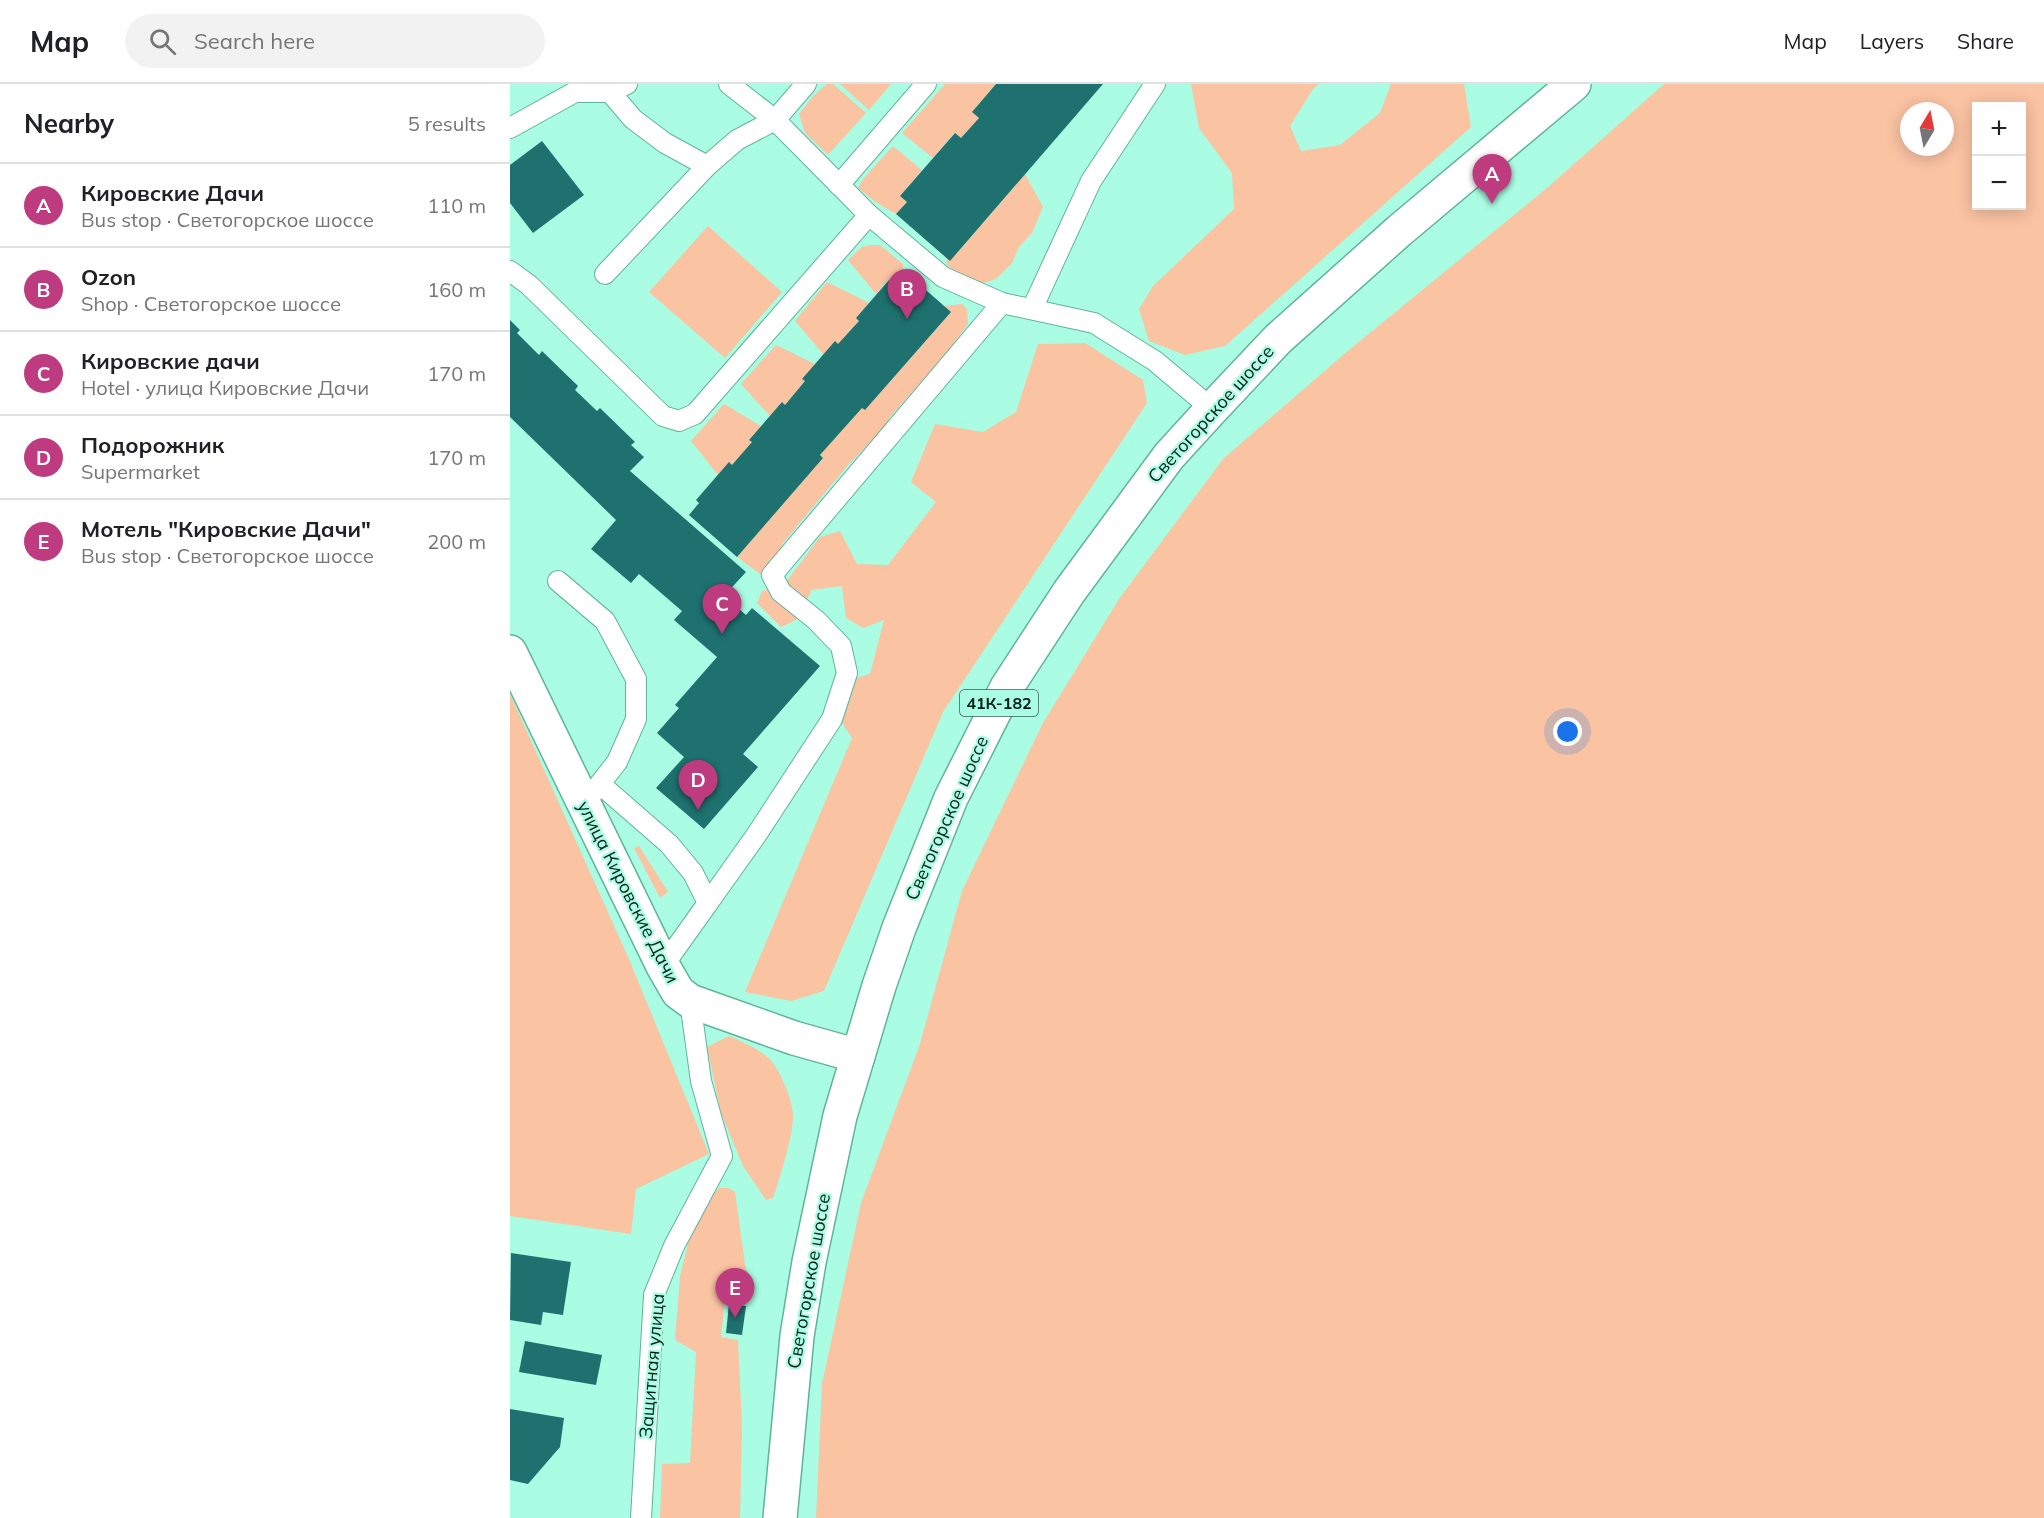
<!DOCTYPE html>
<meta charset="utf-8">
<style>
:root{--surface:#fff;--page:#f2f2f2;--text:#202124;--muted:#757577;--line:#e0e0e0;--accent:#bf3b80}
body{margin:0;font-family:Mulish,sans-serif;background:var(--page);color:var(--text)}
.controls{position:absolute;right:18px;top:18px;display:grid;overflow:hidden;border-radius:0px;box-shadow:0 3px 15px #0003}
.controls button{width:54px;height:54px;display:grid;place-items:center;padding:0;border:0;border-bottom:2px solid var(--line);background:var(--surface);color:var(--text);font:30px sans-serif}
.compass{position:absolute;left:1390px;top:18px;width:54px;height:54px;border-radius:50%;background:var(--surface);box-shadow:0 3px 15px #0003;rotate:10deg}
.you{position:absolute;left:1058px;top:648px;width:21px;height:21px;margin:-15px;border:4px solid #fff;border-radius:50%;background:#1a73e8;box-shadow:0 0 0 9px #1a73e833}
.badge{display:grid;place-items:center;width:39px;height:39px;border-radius:50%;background:var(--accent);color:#fff;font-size:20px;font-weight:700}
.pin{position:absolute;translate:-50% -50px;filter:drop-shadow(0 2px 3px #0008)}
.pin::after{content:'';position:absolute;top:32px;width:21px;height:18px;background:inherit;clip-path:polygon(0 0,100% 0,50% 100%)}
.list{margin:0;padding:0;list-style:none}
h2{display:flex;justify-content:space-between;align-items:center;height:78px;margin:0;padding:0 24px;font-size:26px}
h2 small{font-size:20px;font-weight:400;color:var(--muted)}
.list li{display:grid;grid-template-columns:39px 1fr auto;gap:18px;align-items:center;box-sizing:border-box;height:84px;padding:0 24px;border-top:2px solid var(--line)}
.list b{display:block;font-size:22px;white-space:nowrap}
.list p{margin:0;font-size:20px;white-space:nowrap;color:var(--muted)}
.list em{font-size:20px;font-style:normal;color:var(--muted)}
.icon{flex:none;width:33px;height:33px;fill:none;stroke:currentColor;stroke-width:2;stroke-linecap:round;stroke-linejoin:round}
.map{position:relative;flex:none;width:1534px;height:1434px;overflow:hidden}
header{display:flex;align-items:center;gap:36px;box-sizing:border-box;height:84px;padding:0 30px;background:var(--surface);border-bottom:2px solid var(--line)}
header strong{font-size:28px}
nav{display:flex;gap:33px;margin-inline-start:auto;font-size:21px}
.search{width:420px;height:54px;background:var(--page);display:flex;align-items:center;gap:15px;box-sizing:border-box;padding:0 21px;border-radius:33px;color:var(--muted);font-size:22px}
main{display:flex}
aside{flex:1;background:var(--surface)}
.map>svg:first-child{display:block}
.green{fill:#fac3a2;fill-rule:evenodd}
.building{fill:#1e716f}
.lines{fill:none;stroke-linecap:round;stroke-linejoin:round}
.service-casing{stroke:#61b39a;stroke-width:22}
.minor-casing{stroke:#61b39a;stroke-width:36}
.primary-casing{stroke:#61b39a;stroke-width:36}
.service{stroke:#fff;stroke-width:20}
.minor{stroke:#fff;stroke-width:33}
.primary{stroke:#fff;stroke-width:33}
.labels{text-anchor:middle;stroke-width:4.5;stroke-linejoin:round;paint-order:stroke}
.shield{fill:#aafde2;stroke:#336152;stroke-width:1.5}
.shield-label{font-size:16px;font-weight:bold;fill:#001e15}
.street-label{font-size:18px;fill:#001e15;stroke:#aafde2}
</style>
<header>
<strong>Map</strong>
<div class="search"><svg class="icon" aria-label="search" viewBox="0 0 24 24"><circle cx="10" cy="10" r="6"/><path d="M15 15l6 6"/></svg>Search here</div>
<nav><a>Map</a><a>Layers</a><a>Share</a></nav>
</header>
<main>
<aside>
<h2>Nearby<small>5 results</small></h2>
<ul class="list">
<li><span class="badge">A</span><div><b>Кировские Дачи</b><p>Bus stop · Светогорское шоссе</p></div><em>110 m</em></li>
<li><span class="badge">B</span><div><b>Ozon</b><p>Shop · Светогорское шоссе</p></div><em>160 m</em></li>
<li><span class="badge">C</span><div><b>Кировские дачи</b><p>Hotel · улица Кировские Дачи</p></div><em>170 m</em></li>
<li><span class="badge">D</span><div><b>Подорожник</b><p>Supermarket</p></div><em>170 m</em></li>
<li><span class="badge">E</span><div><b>Мотель &quot;Кировские Дачи&quot;</b><p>Bus stop · Светогорское шоссе</p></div><em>200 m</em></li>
</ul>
</aside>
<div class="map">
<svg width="1534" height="1434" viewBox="0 0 1534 1434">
<rect width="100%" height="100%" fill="#aafde2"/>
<g class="green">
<polygon points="317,0 323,0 356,29 318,71 295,49 289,30 304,11"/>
<polygon points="330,0 381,0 359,26"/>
<polygon points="435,0 486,0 462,28 469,34 451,54 444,49 423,74 392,49"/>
<polygon points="681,0 809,0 803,5 780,42 791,67 830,61 870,29 881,0 954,0 961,43 715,262 675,271 639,257 629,225 643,202 724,125 722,89 689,44"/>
<path d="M1154 0H1534V1434H306L312 1300 351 1119 410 960 452 807 533 639 609 515 713 375 839 266 1037 104ZM1466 22H1512V122H1466ZM1399 27H1435V63H1399Z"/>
<polygon points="383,62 412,86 390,112 397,118 386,130 367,119 348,104 353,95"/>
<polygon points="515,90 533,123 522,149 509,163 502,179 486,195 470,200 454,195 437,181 436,173 441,176"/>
<polygon points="198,142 272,208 215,274 139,208"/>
<polygon points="360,161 370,161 393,180 393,186 382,198 378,196 366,210 338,176 352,163"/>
<polygon points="317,198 359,219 346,234 349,237 328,260 314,271 285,237"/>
<path d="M452 220 457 225 458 240 438 267 381 332 372 347 339 380 273 459C269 473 265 484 253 492L227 473 313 374 310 371 352 324 355 326 441 228 434 222Z"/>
<polygon points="575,259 633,296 637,319 433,628 314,907 281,917 235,908 342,654 331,637 342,595 360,590 374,536 353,544 336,534 332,502 302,506 286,536 271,543 247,519 252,507 273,502 310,453 330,447 347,480 378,481 426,418 401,398 425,340 473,348 506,328 528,260"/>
<polygon points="266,261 305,280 293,295 295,297 275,321 272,318 260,332 231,300"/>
<polygon points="214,320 251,342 239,355 242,359 222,381 219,379 208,391 181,357"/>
<polygon points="0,610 119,875 199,1070 126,1105 121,1150 0,1132"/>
<polygon points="129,762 158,808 150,814 124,764"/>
<path d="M219 952C234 959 256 967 265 982 273 994 281 1014 283 1029 285 1046 269 1097 263 1114L256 1116 233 1082 211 1029 197 963Z"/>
<polygon points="209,1104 218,1104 225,1108 237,1194 233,1217 215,1215 211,1253 228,1256 232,1342 230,1434 150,1434 152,1380 180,1379 186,1268 165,1256 170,1192 184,1136"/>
</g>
<g class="building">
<polygon points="486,0 593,0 440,177 386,130 397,118 390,112 445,49 451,54 469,34 462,28"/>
<polygon points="32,57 74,111 23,149 0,119 0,81"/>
<polygon points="393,186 441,228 355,326 352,324 310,371 313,374 227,473 179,431 189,419 186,416 219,378 222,381 242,358 239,356 272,318 275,321 295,297 292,295 325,257 328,260 349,237 346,234 379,196 382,198"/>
<polygon points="0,236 10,246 7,249 29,271 32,267 68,302 65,306 87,327 90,324 125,358 121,361 134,373 120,387 236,488 214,512 236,531 242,524 310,582 233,670 248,683 194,745 146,704 174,673 147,649 169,624 165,621 207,573 164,536 172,527 129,490 121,499 81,465 106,436 0,333"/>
<polygon points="1,1169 61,1178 53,1231 33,1228 31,1241 0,1236"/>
<polygon points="219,1220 236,1222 232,1251 216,1249"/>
<polygon points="15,1257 92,1271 86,1301 9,1288"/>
<polygon points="0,1325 54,1334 50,1363 18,1400 0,1396"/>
</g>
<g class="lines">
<g class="service-casing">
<g id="service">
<polyline points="219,0 265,36 359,131 433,193 492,219 584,239 645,277 702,325"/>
<polyline points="100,8 123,35 155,59 197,82"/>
<polyline points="0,44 65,8 100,8 117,0"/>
<polyline points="329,101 416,0"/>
<polyline points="0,187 19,201 153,332 169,337 185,330 359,131"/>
<polyline points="95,190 197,82 227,56 265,36 296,0"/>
<polyline points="522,225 581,97 645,0"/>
<polyline points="48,497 95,537 126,595 126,635 107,678 74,720"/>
<polyline points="90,700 159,760 183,789 198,819 153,882"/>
<polyline points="198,819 247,750 322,635 337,589 331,562 306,536 271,508 262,491 492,219"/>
<polyline points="131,1434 144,1211 164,1162 212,1072 191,997 180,917"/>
</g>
</g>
<g class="minor-casing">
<polyline id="minor" points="0,568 153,882 168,908 180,917 284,954 348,972"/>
</g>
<g class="primary-casing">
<polyline id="primary" points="270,1434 287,1252 299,1178 330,1032 369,902 389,844 441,714 497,603 559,508 659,372 702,325 768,255 889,147 1064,0"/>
</g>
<use href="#service" class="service"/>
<use href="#minor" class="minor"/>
<use href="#primary" class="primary"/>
</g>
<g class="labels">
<rect class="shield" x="450" y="606" width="78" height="26" rx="4.5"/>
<g class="shield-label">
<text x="489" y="625">41К-182</text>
</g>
<g class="street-label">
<text transform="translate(701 330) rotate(-48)" y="6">Светогорское шоссе</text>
<text transform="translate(437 734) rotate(-66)" y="6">Светогорское шоссе</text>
<text transform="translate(118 808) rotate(63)" y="6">улица Кировские Дачи</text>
<text transform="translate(299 1197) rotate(-80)" y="6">Светогорское шоссе</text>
<text transform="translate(142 1282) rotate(-85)" y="6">Защитная улица</text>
</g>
</g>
</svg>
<div class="controls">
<button>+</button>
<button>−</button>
</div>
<svg class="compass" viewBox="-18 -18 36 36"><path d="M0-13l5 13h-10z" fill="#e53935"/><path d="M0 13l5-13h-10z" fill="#757577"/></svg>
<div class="you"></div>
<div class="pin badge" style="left:982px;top:120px">A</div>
<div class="pin badge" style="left:397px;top:235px">B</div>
<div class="pin badge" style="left:212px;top:550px">C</div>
<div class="pin badge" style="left:188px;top:726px">D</div>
<div class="pin badge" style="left:225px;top:1234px">E</div>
</div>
</main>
